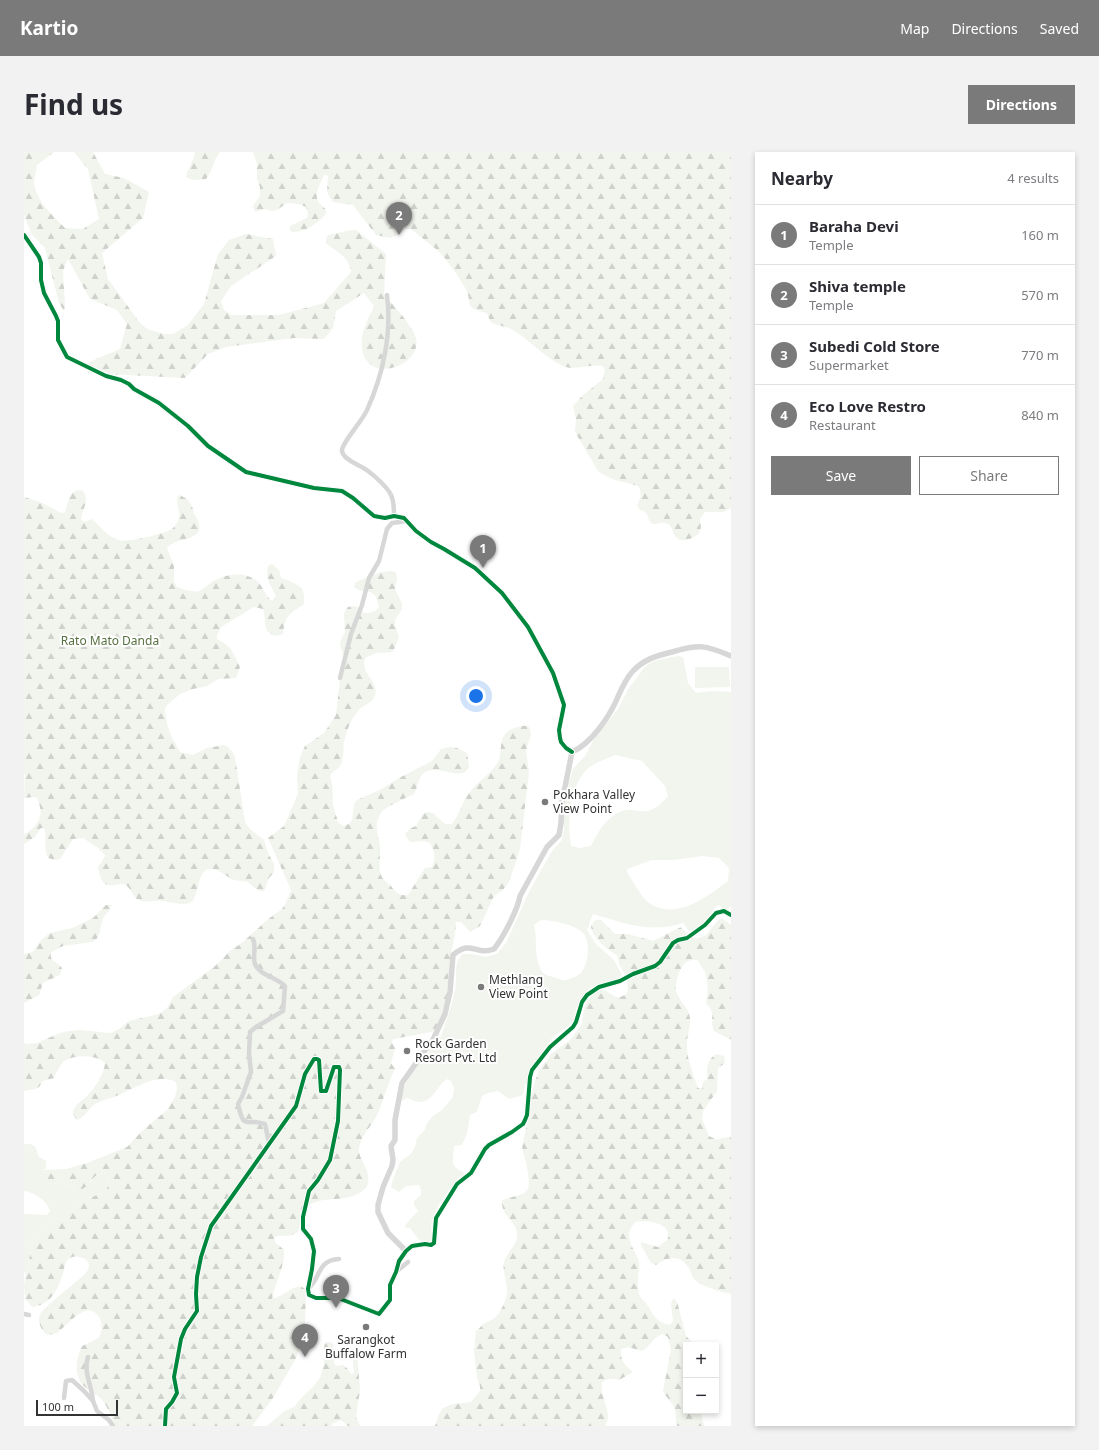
<!DOCTYPE html>
<meta charset="utf-8">
<style>
:root{--surface:#fff;--page:#f2f2f3;--text:#2b2b33;--muted:#7c7c81;--line:#e1e1e2;--accent:#7a7a7a}
body{margin:0;font-family:"Noto Sans",sans-serif;background:var(--page);color:var(--text)}
.controls{position:absolute;right:12px;bottom:12px;display:grid;overflow:hidden;border-radius:0px;box-shadow:0 2px 6px #0003}
.controls button{width:36px;height:36px;display:grid;place-items:center;padding:0;border:0;border-bottom:1px solid var(--line);background:var(--surface);color:var(--text);font:20px sans-serif}
.scale{position:absolute;left:12px;bottom:10px;width:82px;box-sizing:border-box;padding-left:4px;border:2px solid #333;border-top:0;font-size:11px;line-height:14px;white-space:nowrap;color:#333;-webkit-text-stroke:3px #fff;paint-order:stroke}
.you{position:absolute;left:452px;top:544px;width:14px;height:14px;margin:-10px;border:3px solid #fff;border-radius:50%;background:#1a73e8;box-shadow:0 0 0 6px #1a73e833}
.badge{display:grid;place-items:center;width:26px;height:26px;border-radius:50%;background:var(--accent);color:#fff;font-size:13px;font-weight:700}
.pin{position:absolute;translate:-50% -33px;filter:drop-shadow(0 1px 2px #0008)}
.pin::after{content:'';position:absolute;top:21px;width:14px;height:12px;background:inherit;clip-path:polygon(0 0,100% 0,50% 100%)}
.list{margin:0;padding:0;list-style:none}
h2{display:flex;justify-content:space-between;align-items:center;height:52px;margin:0;padding:0 16px;font-size:17px}
h2 small{font-size:13px;font-weight:400;color:var(--muted)}
.list li{display:grid;grid-template-columns:26px 1fr auto;gap:12px;align-items:center;box-sizing:border-box;height:60px;padding:0 16px;border-top:1px solid var(--line)}
.list b{display:block;font-size:15px;white-space:nowrap}
.list p{margin:0;font-size:13px;white-space:nowrap;color:var(--muted)}
.list em{font-size:13px;font-style:normal;color:var(--muted)}
.actions{display:flex;gap:8px;padding:12px 16px}
.actions a{flex:1;padding:9px 0;border:1px solid var(--accent);border-radius:0px;text-align:center;font-size:14px;color:var(--accent)}
.actions .main{background:var(--accent);color:#fff}
.map{position:relative;flex:none;width:707px;height:1274px;overflow:hidden;border-radius:0px}
header{display:flex;align-items:center;gap:24px;box-sizing:border-box;height:56px;padding:0 20px;background:var(--accent);color:#fff}
header strong{font-size:19px}
nav{display:flex;gap:22px;margin-inline-start:auto;font-size:14px}
.intro{display:flex;align-items:center;justify-content:space-between;box-sizing:border-box;height:96px;padding:0 24px}
h1{margin:0;font-size:28px}
.button{padding:10px 18px;border-radius:0px;background:var(--accent);color:#fff;font-size:14px;font-weight:700}
main{display:flex;gap:24px;padding:0 24px}
aside{flex:1;background:var(--surface);border-radius:0px;box-shadow:0 2px 6px #0003}
.map>svg:first-child{display:block}
.green{fill:#f1f5ed;fill-rule:evenodd}
.forest{fill:url(#forest-firs)}
.lines{fill:none;stroke-linecap:round;stroke-linejoin:round}
.minor{stroke:#d7d7d7;stroke-width:4.5}
.tertiary{stroke:#d7d7d7;stroke-width:5.5}
.cycleway-casing{stroke:#fff;stroke-width:6}
.cycleway{stroke:#00873e;stroke-width:4}
.poi-dot{fill:#7a7a7a;stroke:#fff;stroke-width:1.5}
.labels{text-anchor:middle;stroke-width:4;stroke-linejoin:round;paint-order:stroke}
.park-label{font-size:12px;fill:#56703f;stroke:#fff}
.poi-label{font-size:12px;fill:#333;stroke:#fff;text-anchor:start}
</style>
<header>
<strong>Kartio</strong>
<nav><a>Map</a><a>Directions</a><a>Saved</a></nav>
</header>
<div class="intro"><h1>Find us</h1><a class="button">Directions</a></div>
<main>
<div class="map">
<svg width="707" height="1274" viewBox="0 0 707 1274">
<defs>
<pattern id="forest-firs" width="22" height="20" patternUnits="userSpaceOnUse"><rect width="22" height="20" fill="#f1f5ed"/><path d="M5 1l3.5 6h-7zM16 11l3.5 6h-7z" fill="#cfd2cc"/></pattern>
</defs>
<rect width="100%" height="100%" fill="#fff"/>
<g class="green">
<path d="M654 504 659 505 664 531 672 541 688 539 707 540V754L704 757 699 758 695 753C686 756 683 778 665 779L659 771C626 782 600 771 569 762L563 778 572 792 590 808 598 823 591 829 574 832 565 837 561 842 552 857 551 866 545 874 529 885 515 904 501 933 499 943 485 947 474 939 464 941 458 944 453 960 446 963 443 981 438 993 430 994C429 1006 425 1016 440 1020V1023L434 1026C425 1039 412 1053 408 1069 405 1078 411 1083 405 1093L394 1087 386 1076H381L382 1072 394 1059 390 1053V1049L397 1043V1038L395 1033 382 1034 375 1040 367 1035 368 1030 376 1010 387 1002 391 995 393 986 400 979 403 971 409 964 418 958 429 945 430 936 427 929 423 927C413 933 410 949 396 950 392 950 387 947 383 946L377 949C378 936 386 921 395 911 399 906 404 902 407 896L413 894C420 876 427 857 431 838 434 823 428 816 438 802H448L462 805 473 802 482 791 505 740 528 699 538 688 540 678V649L549 617 561 604 570 587 594 557 605 536 620 516 626 511 634 508ZM591 603 618 609 641 634 644 644C636 653 629 661 616 659 612 659 607 657 603 658 584 661 575 679 567 694L556 696 547 694C543 669 545 637 563 617 570 611 582 607 591 603ZM679 704 695 706 705 716 704 729C683 745 652 769 625 751 617 745 609 729 603 720V717L628 708H649ZM517 768C528 768 553 773 560 782 567 791 564 815 556 822 553 824 545 828 541 828 538 829 533 826 529 825 525 824 519 822 517 818 509 802 514 788 510 773Z"/>
<polygon points="671,515 705,515 706,535 671,536"/>
<path d="M0 992C10 991 13 995 14 1004L22 1009V1017L17 1018 21 1032 39 1031 50 1036C54 1035 60 1034 64 1032 72 1027 68 1023 81 1021L83 1025 84 1032 83 1037 79 1040 64 1047 40 1063 27 1069 9 1088 2 1122 0 1119V1062L23 1063 26 1059C24 1049 10 1040 0 1039Z"/>
</g>
<g class="forest">
<path d="M1 0H30L13 13C12 19 10 26 10 32 13 50 29 64 41 76L59 77 75 67 64 17 50 0H69L81 22 100 26 125 40 119 66 78 101 84 127 116 171 123 177 140 182H149L164 173 180 152 194 102 205 88 222 82 249 87 252 104 207 134 197 149 200 158 208 163H255L300 151 327 120C327 106 311 99 302 91V87L304 83 327 78H332L362 102 360 142C368 152 389 174 392 186 399 217 333 236 338 186 339 175 346 164 350 154L340 141 312 159 309 176 300 187 270 186 202 195 184 202 161 226 64 221 65 210 96 197 103 172 93 158 66 147 44 107 39 119 41 154 40 159 35 151 21 96 8 83 0 63V1Z"/>
<path d="M171 0H196C189 8 189 19 182 27 175 28 169 29 162 25 164 16 170 9 171 0Z"/>
<path d="M229 0H707V356L699 360H681L676 367C676 371 678 376 676 379 673 386 660 390 654 387 648 383 649 374 644 372 639 369 633 372 628 372 623 367 625 359 616 358L613 354C616 347 619 341 614 334 601 330 585 328 574 319L551 280 552 267 549 254 558 244 579 227 581 218 579 214C567 212 552 218 542 215 524 209 506 188 489 178 483 174 470 174 466 169 465 167 464 164 463 161 436 155 451 151 440 134 434 124 424 109 416 101 407 92 396 85 387 77H381L376 82 366 86 352 83 329 53 309 50 303 40 304 24 302 23H300C297 31 289 42 295 51 297 53 300 55 302 58V62C292 72 283 80 268 80L266 78V74L283 66 284 62 282 55 275 52 263 51 253 58 248 59 241 57 231 60 229 54 236 44V35L233 27V12Z"/>
<path d="M54 338H58C67 347 58 357 57 367L60 370 68 367C76 374 84 385 94 388 104 391 139 382 148 377 150 375 153 372 154 369 157 361 153 354 153 345L156 343C159 345 164 347 166 351 169 354 169 361 172 365 187 392 148 383 143 397L150 413V430L153 435C160 437 168 441 175 439 179 438 182 434 185 432 198 422 220 418 233 429 239 434 241 444 248 449L252 444C247 434 241 427 244 414L248 412 255 418 257 426C271 431 284 434 279 453 264 462 261 465 259 482 252 485 249 484 243 479 240 472 242 464 239 457L230 455 197 475 193 483V487C210 496 208 500 216 515L212 526 194 527 183 534 169 537 156 542 142 554 141 558 143 572 147 584 156 600 169 603 183 596 200 593 204 595 210 602 212 611 221 670 226 677 240 688 244 701 250 712V721C241 728 245 730 240 739 232 740 231 735 225 731 221 728 215 730 210 728 203 725 196 718 189 717 172 714 176 744 167 750 160 755 146 749 137 749 129 748 121 752 113 747 107 743 107 734 99 732 92 731 85 737 79 730 76 726 75 720 74 715L79 708 81 703 74 696 59 686 49 687 36 707C14 712 25 688 20 676H17L11 685 0 692V683C15 673 21 664 13 646L9 645 0 646 1 623 0 620V345L16 350 37 361 41 360C45 351 43 341 54 338Z"/>
<path d="M368 419 372 421 373 425 371 437 378 452V457L371 468V473L375 485 369 500 352 501 341 506C336 523 355 528 351 543 349 552 339 552 334 559 327 567 322 580 320 590 319 597 320 608 316 614 313 619 308 618 306 625 310 636 308 641 309 652 310 658 313 665 314 671L320 674 325 672 328 668 330 652 333 648 356 638 377 625 408 609 417 597 426 595 433 596 443 601 445 615C444 617 442 619 441 620 428 626 407 610 397 624 394 629 393 637 390 642 381 647 361 654 356 662 349 673 355 684 356 695 357 704 353 717 358 725 360 729 364 731 367 734 372 741 375 744 384 743L401 716 408 715C412 705 411 700 406 691L400 689 386 690 383 686 381 682 387 676 392 674 399 662 403 660 409 661 421 672H428C436 662 438 650 446 640 454 629 469 621 475 608 478 599 475 590 481 582 485 577 498 573 504 574L506 577 507 583 502 598 505 621 496 697 485 730 479 738 470 744 456 774 446 780 437 770H432C432 783 428 795 426 807 423 827 426 868 408 880L369 887 368 891 371 896 367 911 371 917C364 931 360 946 354 961 349 973 337 982 335 996 333 1008 351 1020 342 1036 338 1040 332 1043 326 1045 312 1049 289 1044 280 1059 277 1065 276 1073 274 1080 264 1086 260 1082 250 1085L251 1090 260 1098C261 1115 251 1130 248 1147 259 1145 264 1136 277 1134L281 1137 282 1145 280 1188 272 1206 249 1246 228 1274H91C87 1264 84 1254 76 1246 72 1241 66 1239 61 1235 49 1225 52 1206 58 1194L75 1186C78 1179 79 1172 75 1165 63 1146 43 1174 34 1180 30 1183 26 1183 22 1182 17 1177 13 1170 16 1163 18 1156 53 1130 61 1122 75 1107 48 1098 42 1110 40 1114 40 1120 38 1125 32 1140 26 1153 8 1155L1 1146 0 1133 9 1088 27 1069 40 1063 64 1047 79 1040 83 1037 84 1032 83 1025 81 1021C65 1023 69 1033 56 1038L39 1031 21 1032 15 1029 14 1022 17 1018 42 1017 63 1011 103 995 118 979 143 958 151 945 153 936 152 930C134 921 113 935 97 942 88 946 79 948 71 952 64 957 61 965 53 968 50 965 48 961 50 957 53 951 59 948 63 944 71 936 80 922 81 911 73 902 46 902 38 911 35 915 32 921 30 926L19 929 15 935 11 937 0 939V890L2 892 13 891 36 881 45 879 56 878 87 881 95 877 105 869 135 862 143 856 149 845 190 815 206 799 219 790 243 768 258 757 262 751 267 738 244 686 260 674 274 642 273 624 276 605 281 594 300 581 312 563 317 519 321 508 317 496 316 490 321 480 320 463 321 459 324 455 329 454 334 455 340 461H345L351 459 355 455C351 432 341 444 330 435L332 430 357 420Z"/>
<path d="M82 753H87L86 758C75 766 79 778 72 788L68 790 39 794 27 800C25 810 33 809 38 816L36 823 19 831 15 843 0 851V802L9 800 17 788 26 781 48 776 61 770 69 766Z"/>
<path d="M698 766 707 773V888L690 879C685 867 693 862 682 851 685 837 685 820 673 808 660 806 656 817 653 827 652 831 651 835 652 839 655 849 664 855 666 866 667 876 662 885 663 894 663 908 669 922 674 936L677 937H678L679 930 683 927C683 917 682 909 692 902L700 904 701 911 694 916 693 939 679 959 678 967 685 984 693 988 698 986 707 985V1142C695 1139 682 1136 672 1129 668 1126 668 1122 666 1118 657 1102 645 1104 632 1113L627 1111 617 1093V1090L634 1095 643 1088C644 1086 645 1084 644 1081 642 1070 620 1068 611 1070 598 1085 610 1095 615 1110 616 1116 614 1120 614 1125 614 1130 614 1140 616 1144 617 1147 620 1149 622 1151 630 1163 630 1169 646 1173L649 1169 647 1152 649 1147H651L654 1153 662 1184 671 1193H662V1259H676L680 1274H653C651 1267 653 1258 648 1252 645 1247 641 1244 639 1239L647 1198 644 1185 638 1182C628 1186 627 1194 618 1199L604 1195 597 1197C596 1209 601 1213 609 1220L595 1228C589 1226 583 1226 578 1230 575 1248 590 1258 581 1274H411L415 1262 419 1256 429 1252 447 1250 456 1239V1234L453 1226 450 1199 452 1179C455 1177 458 1173 461 1171 464 1169 469 1168 472 1165 477 1160 484 1145 483 1138 483 1128 478 1120 480 1110 483 1099 495 1093 493 1080 490 1066 477 1065 478 1048L499 1042 504 1037 505 1030 503 1014 498 995 506 959 507 945 511 929 516 917 528 901 546 888 558 872 560 855 568 841 573 838H580L592 845H596L601 843 604 839 603 826 595 812 593 803C583 798 569 786 567 775 569 769 571 767 577 768L591 782H604L629 789 657 775 668 786C688 787 685 773 698 766Z"/>
<polygon points="302,1190 306,1190 309,1192 310,1211 312,1214 319,1213 324,1217 327,1222 330,1221 328,1201 331,1199 333,1200 336,1238 332,1265 336,1274 324,1274 317,1268 309,1271 307,1274 243,1274 259,1260 270,1255 280,1243 288,1236 296,1226 300,1213 300,1192"/>
</g>
<g class="lines">
<g class="minor">
<path d="M363 143C368 182 359 223 343 258 339 268 317 292 318 299 319 308 338 314 344 319 351 324 364 336 367 343 370 349 370 357 370 364"/>
<polyline points="316,526 327,482 338,453 345,426 355,409 363,377 368,371 383,369"/>
<path d="M229 787C233 796 228 803 231 812 234 822 253 826 261 834L259 859 232 875 226 880 225 902 227 920 218 945 214 952C220 980 222 965 241 972L245 991"/>
<polyline points="372,1120 384,1110"/>
<path d="M284 1137C297 1126 293 1108 315 1107"/>
<polyline points="0,1162 5,1163"/>
<path d="M64 1205C59 1220 68 1234 69 1249"/>
<polyline points="40,1246 42,1229 48,1228 60,1239 69,1249 73,1259 85,1268 89,1274"/>
</g>
<g class="tertiary">
<polyline points="0,83 15,105 17,111 17,128 20,141 32,164 34,169 34,188 43,205 82,224 97,228 105,232 110,237 135,251 164,274 184,294 222,320 290,336 318,339 329,346 350,364 361,366 370,364 380,366 392,379 407,390 420,397 451,416 478,441 504,475 529,521 540,553 535,578 536,586 537,590 542,596 548,600"/>
<path d="M548 600C567 592 585 565 593 547 597 538 601 528 608 520 620 507 632 504 648 500 675 492 681 493 707 504"/>
<path d="M382 1099 364 1081 354 1060V1053L359 1035 368 1014 369 1008 367 994 371 988V968L378 931 402 897 407 892 421 862 426 840 429 803C448 787 450 804 470 797 479 786 494 757 496 744L523 695 535 683 537 671 538 650 548 600"/>
<polyline points="141,1274 142,1257 148,1250 153,1241 150,1225 157,1187 161,1177 173,1159 172,1142 173,1125 177,1105 187,1074 272,954 281,922 290,907 293,907 295,908 297,939 302,939 310,915 315,915 316,918 314,969 306,1008 294,1028 285,1039 279,1065 279,1077 287,1087 290,1099 288,1117 284,1137 285,1143 292,1146 314,1146 355,1162 366,1148 366,1133 372,1120 375,1109 382,1099 388,1094 401,1092 407,1093 410,1091 412,1066 433,1032 447,1021 461,997 465,993 488,980 499,972 501,968 503,963 506,925 508,918 526,895 549,875 552,870 558,850 563,843 575,835 596,829 609,822 631,814 636,810 649,791 654,788 663,786 681,773 692,761 700,759 707,763"/>
</g>
<g class="cycleway-casing">
<g id="cycleway">
<polyline points="0,83 15,105 17,111 17,128 20,141 32,164 34,169 34,188 43,205 82,224 97,228 105,232 110,237 135,251 164,274 184,294 222,320 290,336 318,339 329,346 350,364 361,366 370,364 380,366 392,379 407,390 420,397 451,416 478,441 504,475 529,521 540,553 535,578 536,586 537,590 542,596 548,600"/>
<polyline points="141,1274 142,1257 148,1250 153,1241 150,1225 157,1187 161,1177 173,1159 172,1142 173,1125 177,1105 187,1074 272,954 281,922 290,907 293,907 295,908 297,939 302,939 310,915 315,915 316,918 314,969 306,1008 294,1028 285,1039 279,1065 279,1077 287,1087 290,1099 288,1117 284,1137 285,1143 292,1146 314,1146 355,1162 366,1148 366,1133 372,1120 375,1109 382,1099 388,1094 401,1092 407,1093 410,1091 412,1066 433,1032 447,1021 461,997 465,993 488,980 499,972 501,968 503,963 506,925 508,918 526,895 549,875 552,870 558,850 563,843 575,835 596,829 609,822 631,814 636,810 649,791 654,788 663,786 681,773 692,761 700,759 707,763"/>
</g>
</g>
<use href="#cycleway" class="cycleway"/>
</g>
<g class="poi-dot">
<circle cx="521" cy="650" r="4"/>
<circle cx="457" cy="835" r="4"/>
<circle cx="383" cy="899" r="4"/>
<circle cx="342" cy="1175" r="4"/>
</g>
<g class="labels">
<g class="park-label">
<text x="86" y="493">Rato Mato Danda</text>
</g>
<g class="poi-label">
<text x="529" y="647">Pokhara Valley<tspan x="529" dy="14">View Point</tspan></text>
<text x="465" y="832">Methlang<tspan x="465" dy="14">View Point</tspan></text>
<text x="391" y="896">Rock Garden<tspan x="391" dy="14">Resort Pvt. Ltd</tspan></text>
<text x="342" y="1192" text-anchor="middle">Sarangkot<tspan x="342" dy="14">Buffalow Farm</tspan></text>
</g>
</g>
</svg>
<div class="controls">
<button>+</button>
<button>−</button>
</div>
<div class="scale">100 m</div>
<div class="you"></div>
<div class="pin badge" style="left:459px;top:416px">1</div>
<div class="pin badge" style="left:375px;top:83px">2</div>
<div class="pin badge" style="left:312px;top:1156px">3</div>
<div class="pin badge" style="left:281px;top:1205px">4</div>
</div>
<aside>
<h2>Nearby<small>4 results</small></h2>
<ul class="list">
<li><span class="badge">1</span><div><b>Baraha Devi</b><p>Temple</p></div><em>160 m</em></li>
<li><span class="badge">2</span><div><b>Shiva temple</b><p>Temple</p></div><em>570 m</em></li>
<li><span class="badge">3</span><div><b>Subedi Cold Store</b><p>Supermarket</p></div><em>770 m</em></li>
<li><span class="badge">4</span><div><b>Eco Love Restro</b><p>Restaurant</p></div><em>840 m</em></li>
</ul>
<div class="actions"><a class="main">Save</a><a>Share</a></div>
</aside>
</main>
